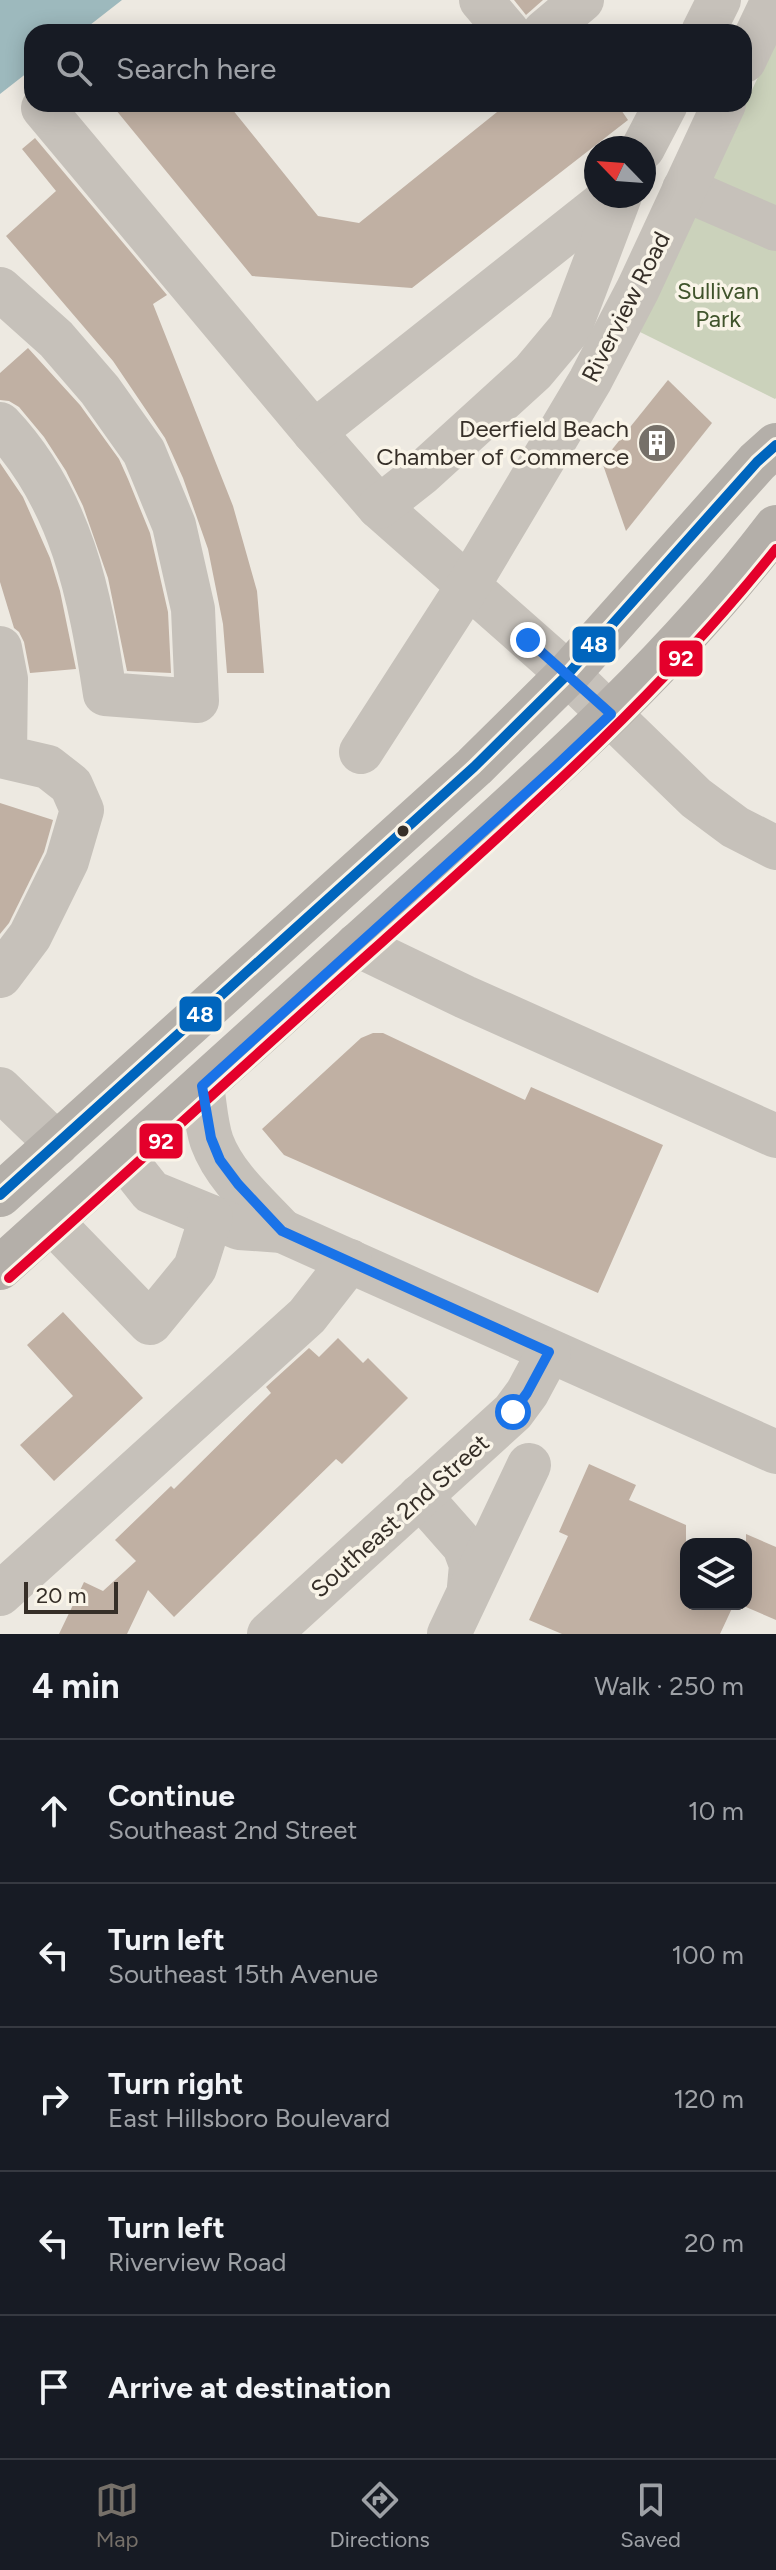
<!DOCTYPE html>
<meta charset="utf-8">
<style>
:root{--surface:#171b24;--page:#20242c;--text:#f1f3f6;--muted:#9ea1a6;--line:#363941;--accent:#767069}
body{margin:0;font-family:Figtree,sans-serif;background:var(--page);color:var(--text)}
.controls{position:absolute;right:24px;bottom:24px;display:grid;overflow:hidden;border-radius:16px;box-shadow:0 4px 20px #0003}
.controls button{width:72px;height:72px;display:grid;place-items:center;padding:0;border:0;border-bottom:2px solid var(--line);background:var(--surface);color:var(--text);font:40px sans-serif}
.compass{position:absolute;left:584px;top:136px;width:72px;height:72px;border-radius:50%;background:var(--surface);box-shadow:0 4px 20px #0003;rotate:295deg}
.scale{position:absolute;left:24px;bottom:20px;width:94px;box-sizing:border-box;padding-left:8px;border:4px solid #362f28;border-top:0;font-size:22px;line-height:28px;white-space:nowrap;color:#362f28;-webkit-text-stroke:6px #f9f4e8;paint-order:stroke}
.stop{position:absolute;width:24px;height:24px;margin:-18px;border:6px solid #1a73e8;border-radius:50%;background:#fff}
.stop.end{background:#1a73e8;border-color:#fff;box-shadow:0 2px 8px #0008}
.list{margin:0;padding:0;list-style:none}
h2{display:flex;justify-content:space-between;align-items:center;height:104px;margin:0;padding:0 32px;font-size:34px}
h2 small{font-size:26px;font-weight:400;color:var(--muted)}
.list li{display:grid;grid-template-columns:52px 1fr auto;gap:24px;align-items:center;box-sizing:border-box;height:144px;padding:0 32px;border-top:2px solid var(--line)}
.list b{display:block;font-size:30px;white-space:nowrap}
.list p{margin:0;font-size:26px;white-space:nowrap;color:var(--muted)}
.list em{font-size:26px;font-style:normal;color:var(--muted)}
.icon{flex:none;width:44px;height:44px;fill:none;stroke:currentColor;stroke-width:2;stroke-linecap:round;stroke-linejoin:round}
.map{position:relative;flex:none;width:776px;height:1634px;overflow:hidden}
.search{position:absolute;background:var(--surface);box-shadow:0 4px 20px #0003;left:24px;right:24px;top:24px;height:88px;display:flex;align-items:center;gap:20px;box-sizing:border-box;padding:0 28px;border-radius:24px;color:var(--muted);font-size:30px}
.sheet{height:824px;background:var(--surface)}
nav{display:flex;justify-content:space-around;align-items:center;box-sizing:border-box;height:112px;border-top:2px solid var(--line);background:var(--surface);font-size:22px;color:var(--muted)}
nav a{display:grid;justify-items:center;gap:4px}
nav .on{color:var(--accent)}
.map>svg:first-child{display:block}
.green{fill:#cbd2bb}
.water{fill:#9db9bd}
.building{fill:#c0b0a3}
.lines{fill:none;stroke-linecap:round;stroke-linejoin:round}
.minor{stroke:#c6c1ba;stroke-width:44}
.major{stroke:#b4afa9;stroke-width:44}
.bus-1-casing{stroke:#f9f4e8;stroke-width:16}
.bus-2-casing{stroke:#f9f4e8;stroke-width:16}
.bus-1{stroke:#0065bd;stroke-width:10}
.bus-2{stroke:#e4002b;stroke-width:10}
.route{stroke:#1a73e8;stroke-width:10}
.bus-dot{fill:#362f28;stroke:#f9f4e8;stroke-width:3}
.labels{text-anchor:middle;stroke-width:7;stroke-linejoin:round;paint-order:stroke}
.park-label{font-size:24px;fill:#40542c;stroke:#f9f4e8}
.street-label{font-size:24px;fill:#362f28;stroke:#f9f4e8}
.poi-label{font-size:24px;fill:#362f28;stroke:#f9f4e8;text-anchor:end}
.line-badge{stroke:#f9f4e8;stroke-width:3}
.badge-label{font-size:22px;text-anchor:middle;font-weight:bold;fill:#fff}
</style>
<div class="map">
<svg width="776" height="1634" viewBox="0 0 776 1634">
<rect width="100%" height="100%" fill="#ede9e1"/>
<polygon class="green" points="776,38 776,398 775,399 640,332"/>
<polygon class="water" points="0,0 122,0 81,32 32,32 32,69 0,94"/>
<g class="building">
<polygon points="514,0 543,0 526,15"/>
<polygon points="111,104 228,104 318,216 359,223 507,104 617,104 628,120 412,288 252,276"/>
<polygon points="35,138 167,295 153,304 233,506 257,591 264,673 227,673 223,624 208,549 183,478 165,438 113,361 6,236 56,191 22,149"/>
<polygon points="28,348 80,405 119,459 128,479 150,533 168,612 171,673 127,671 108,578 83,506 66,471 44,437 19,407 9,401 0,400 0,373"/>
<polygon points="668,380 712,423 626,531 602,462"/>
<polygon points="0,463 23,497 50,558 60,591 76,669 30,673 24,642 19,632 14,628 0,582"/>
<polygon points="0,803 53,820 44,852 9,923 0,934"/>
<polygon points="373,1033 383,1033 525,1100 531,1087 663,1145 598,1293 284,1155 262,1129 361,1038"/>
<polygon points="63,1312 143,1398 54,1481 20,1445 73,1396 27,1345"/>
<polygon points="338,1338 363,1363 368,1358 408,1398 342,1464 336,1459 174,1617 148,1590 127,1634 59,1634 84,1582 103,1591 136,1561 115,1540 171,1486 174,1489 271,1393 266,1387 309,1348 319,1357"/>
<polygon points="589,1464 636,1485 629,1500 686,1525 686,1604 734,1604 720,1634 562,1634 529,1620 568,1536 559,1532"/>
<polygon points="746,1534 776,1547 776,1620 746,1607"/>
</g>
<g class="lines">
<g class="minor">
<polyline points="481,0 508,32"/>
<polyline points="544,32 582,0"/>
<polyline points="703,32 719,0"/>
<polyline points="744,61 773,0"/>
<polyline points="43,108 314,432 379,507 568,674 696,798 735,827 776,848"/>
<polyline points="643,148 666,104"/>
<polyline points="684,189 776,229"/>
<path d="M0 289 56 339 100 390 144 452 174 525 193 609 197 701 105 694C90 595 72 500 0 424"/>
<polyline points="314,432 612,196"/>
<polyline points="379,507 421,474 533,372 570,328 620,196"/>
<polyline points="0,648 6,679 5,757 48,767 71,785 82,810 67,861 30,936 0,976"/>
<polyline points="361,752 468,586 590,381 638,289 724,104"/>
<polyline points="357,945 465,997 776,1136"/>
<path d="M202 1086C205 1104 206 1125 212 1142 225 1177 257 1204 282 1231"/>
<polyline points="0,1089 57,1144"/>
<polyline points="124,1158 151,1192 239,1228 282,1231 776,1452"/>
<polyline points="52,1222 150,1323 195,1268 211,1217"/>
<polyline points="420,1496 464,1546 471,1565 469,1587"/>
<polyline points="0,1594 307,1316 350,1261"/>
<polyline points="269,1634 513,1412 527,1393 549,1352"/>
<polyline points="449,1634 529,1465"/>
</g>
<g class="major">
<polyline points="0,1195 474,767 568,674 757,462 776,445"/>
<path d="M0 1268C132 1150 262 1030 394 912 529 790 666 672 776 527"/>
</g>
<g class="bus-1-casing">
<polyline id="bus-1" points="0,1195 474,767 568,674 757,462 776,445"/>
</g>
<g class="bus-2-casing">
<path id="bus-2" d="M9 1278C134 1167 257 1053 382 942 520 818 660 695 776 549"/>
</g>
<use href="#bus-1" class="bus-1"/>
<use href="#bus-2" class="bus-2"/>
</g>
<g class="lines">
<polyline class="route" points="513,1412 527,1393 549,1352 282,1231 238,1184 220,1160 211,1138 202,1086 557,765 611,714 528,640"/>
</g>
<defs>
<g id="building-disc" transform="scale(2)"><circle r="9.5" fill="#767069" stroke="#f9f4e8"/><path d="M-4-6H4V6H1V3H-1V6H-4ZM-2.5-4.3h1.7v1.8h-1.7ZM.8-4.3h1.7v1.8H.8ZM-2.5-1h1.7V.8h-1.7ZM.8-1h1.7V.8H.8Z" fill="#fff"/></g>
</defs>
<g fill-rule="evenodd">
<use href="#building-disc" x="657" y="443"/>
</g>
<circle class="bus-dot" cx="403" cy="831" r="7"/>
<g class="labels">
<g class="park-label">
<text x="718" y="299">Sullivan<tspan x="718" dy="28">Park</tspan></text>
</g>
<g class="street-label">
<text transform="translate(626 307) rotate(-63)" y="8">Riverview Road</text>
<text transform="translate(400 1516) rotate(-42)" y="8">Southeast 2nd Street</text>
</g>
<g class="poi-label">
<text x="629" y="437">Deerfield Beach<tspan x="629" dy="28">Chamber of Commerce</tspan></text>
</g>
</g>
<g class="line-badge">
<rect x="571" y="625" width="46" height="39" rx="8" fill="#0065bd"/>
<rect x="658" y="639" width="46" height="39" rx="8" fill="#e4002b"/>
<rect x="178" y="995" width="45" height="38" rx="8" fill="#0065bd"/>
<rect x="138" y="1122" width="46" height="38" rx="8" fill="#e4002b"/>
</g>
<g class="badge-label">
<text x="594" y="652">48</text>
<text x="681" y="666">92</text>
<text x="200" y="1022">48</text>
<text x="161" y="1149">92</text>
</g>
</svg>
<div class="controls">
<button><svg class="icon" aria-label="layers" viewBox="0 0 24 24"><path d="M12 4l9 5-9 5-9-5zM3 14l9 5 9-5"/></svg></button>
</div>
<svg class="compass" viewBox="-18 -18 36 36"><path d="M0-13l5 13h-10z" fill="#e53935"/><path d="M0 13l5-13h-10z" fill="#9ea1a6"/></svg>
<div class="scale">20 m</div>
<div class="stop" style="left:513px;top:1412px"></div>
<div class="stop end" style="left:528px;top:640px"></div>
<div class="search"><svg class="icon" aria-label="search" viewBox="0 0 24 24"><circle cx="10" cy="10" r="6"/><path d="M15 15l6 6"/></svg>Search here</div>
</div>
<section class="sheet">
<h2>4 min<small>Walk · 250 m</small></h2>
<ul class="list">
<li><svg class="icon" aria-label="ahead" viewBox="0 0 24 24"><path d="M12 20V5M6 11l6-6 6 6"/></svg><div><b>Continue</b><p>Southeast 2nd Street</p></div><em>10 m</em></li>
<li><svg class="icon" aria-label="left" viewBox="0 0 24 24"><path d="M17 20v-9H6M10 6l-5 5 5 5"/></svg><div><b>Turn left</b><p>Southeast 15th Avenue</p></div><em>100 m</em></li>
<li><svg class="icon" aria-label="right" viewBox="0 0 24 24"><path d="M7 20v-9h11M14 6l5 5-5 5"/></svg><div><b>Turn right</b><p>East Hillsboro Boulevard</p></div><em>120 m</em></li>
<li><svg class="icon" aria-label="left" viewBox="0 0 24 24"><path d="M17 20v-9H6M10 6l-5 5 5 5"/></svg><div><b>Turn left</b><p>Riverview Road</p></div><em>20 m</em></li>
<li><svg class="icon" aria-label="arrive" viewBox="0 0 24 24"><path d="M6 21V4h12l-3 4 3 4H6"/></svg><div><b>Arrive at destination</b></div></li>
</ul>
</section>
<nav>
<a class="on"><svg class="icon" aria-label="map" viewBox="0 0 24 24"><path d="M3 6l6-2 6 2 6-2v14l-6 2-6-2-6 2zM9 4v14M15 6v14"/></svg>Map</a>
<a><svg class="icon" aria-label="directions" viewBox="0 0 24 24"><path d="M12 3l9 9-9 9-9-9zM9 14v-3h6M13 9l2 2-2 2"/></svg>Directions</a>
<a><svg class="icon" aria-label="saved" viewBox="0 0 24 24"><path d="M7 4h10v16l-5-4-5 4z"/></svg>Saved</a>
</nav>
